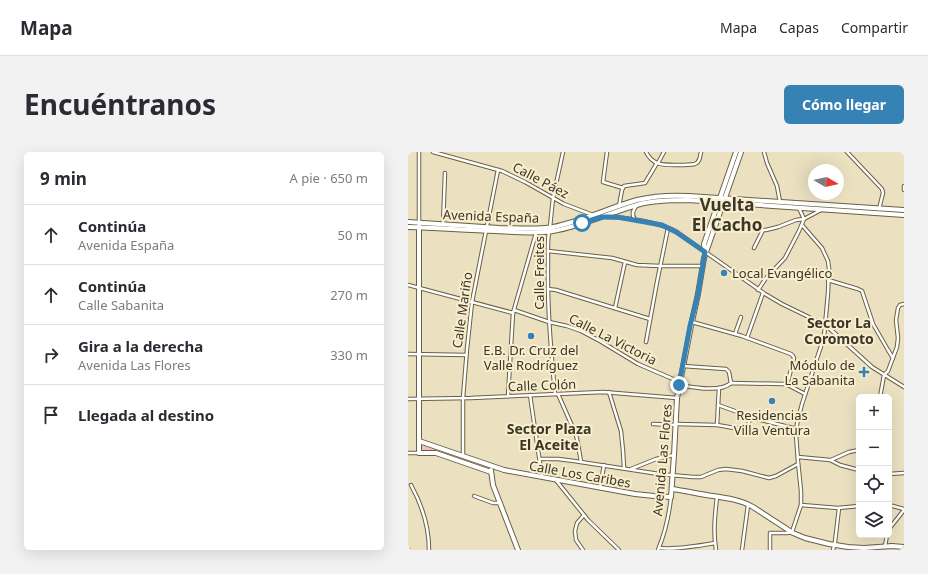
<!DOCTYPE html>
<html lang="es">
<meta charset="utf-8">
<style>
:root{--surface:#fff;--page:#f2f2f3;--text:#2b2b33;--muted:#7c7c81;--line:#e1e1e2;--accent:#3682b5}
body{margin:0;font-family:"Noto Sans",sans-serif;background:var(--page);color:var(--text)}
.controls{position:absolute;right:12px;bottom:12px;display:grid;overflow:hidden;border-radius:6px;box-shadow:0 4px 16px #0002}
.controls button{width:36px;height:36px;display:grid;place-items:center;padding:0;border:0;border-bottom:1px solid var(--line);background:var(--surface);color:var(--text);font:20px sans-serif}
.compass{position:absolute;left:400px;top:12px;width:36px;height:36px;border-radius:50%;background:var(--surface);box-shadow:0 4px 16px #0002;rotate:99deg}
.stop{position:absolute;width:12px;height:12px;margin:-9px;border:3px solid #3682b5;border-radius:50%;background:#fff}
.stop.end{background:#3682b5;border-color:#fff;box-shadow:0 1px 4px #0008}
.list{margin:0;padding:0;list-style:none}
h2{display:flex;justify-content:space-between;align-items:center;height:52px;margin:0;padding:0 16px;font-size:17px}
h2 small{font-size:13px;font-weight:400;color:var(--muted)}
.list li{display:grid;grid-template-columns:26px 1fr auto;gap:12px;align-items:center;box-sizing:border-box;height:60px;padding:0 16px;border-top:1px solid var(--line)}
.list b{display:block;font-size:15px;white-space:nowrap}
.list p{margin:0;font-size:13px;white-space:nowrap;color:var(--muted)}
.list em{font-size:13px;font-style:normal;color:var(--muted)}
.icon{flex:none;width:22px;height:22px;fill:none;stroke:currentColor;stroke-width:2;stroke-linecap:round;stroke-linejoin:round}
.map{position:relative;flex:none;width:496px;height:398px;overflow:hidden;border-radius:6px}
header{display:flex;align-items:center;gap:24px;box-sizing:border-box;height:56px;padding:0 20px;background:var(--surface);border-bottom:1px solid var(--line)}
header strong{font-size:19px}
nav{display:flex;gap:22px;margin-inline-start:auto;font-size:14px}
.intro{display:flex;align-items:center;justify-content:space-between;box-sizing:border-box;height:96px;padding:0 24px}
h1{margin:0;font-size:28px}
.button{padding:10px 18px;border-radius:6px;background:var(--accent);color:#fff;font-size:14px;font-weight:700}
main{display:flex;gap:24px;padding:0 24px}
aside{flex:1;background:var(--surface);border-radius:6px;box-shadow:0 4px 16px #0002}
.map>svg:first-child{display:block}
.green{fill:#edc2b8}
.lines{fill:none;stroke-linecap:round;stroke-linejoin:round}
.street-casing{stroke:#696043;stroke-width:4.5}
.secondary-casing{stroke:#696043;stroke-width:6}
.street{stroke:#fff;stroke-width:2.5}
.secondary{stroke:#fff;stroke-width:4}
.route{stroke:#3682b5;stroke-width:5}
.poi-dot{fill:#3682b5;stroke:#f8eecd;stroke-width:1.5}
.labels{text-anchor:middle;stroke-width:4;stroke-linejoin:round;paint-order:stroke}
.street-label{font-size:13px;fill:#3a3629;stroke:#f8eecd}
.poi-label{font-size:13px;fill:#3a3629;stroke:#f8eecd}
.neighbourhood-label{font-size:14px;font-weight:bold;fill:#3a3629;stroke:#f8eecd}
.district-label{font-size:17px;font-weight:bold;fill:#3a3629;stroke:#f8eecd}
</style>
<header>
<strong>Mapa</strong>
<nav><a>Mapa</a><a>Capas</a><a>Compartir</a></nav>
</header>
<div class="intro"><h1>Encuéntranos</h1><a class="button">Cómo llegar</a></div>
<main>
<aside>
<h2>9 min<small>A pie · 650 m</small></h2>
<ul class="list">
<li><svg class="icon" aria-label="ahead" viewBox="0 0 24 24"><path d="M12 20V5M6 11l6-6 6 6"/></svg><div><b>Continúa</b><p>Avenida España</p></div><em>50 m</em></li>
<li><svg class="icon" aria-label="ahead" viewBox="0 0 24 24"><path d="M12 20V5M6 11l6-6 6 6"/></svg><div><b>Continúa</b><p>Calle Sabanita</p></div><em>270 m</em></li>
<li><svg class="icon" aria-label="right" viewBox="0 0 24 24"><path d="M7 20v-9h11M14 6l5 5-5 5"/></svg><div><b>Gira a la derecha</b><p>Avenida Las Flores</p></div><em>330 m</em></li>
<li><svg class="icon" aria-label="arrive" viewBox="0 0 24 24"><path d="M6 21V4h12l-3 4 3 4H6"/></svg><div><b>Llegada al destino</b></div></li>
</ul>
</aside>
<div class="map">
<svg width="496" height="398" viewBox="0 0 496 398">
<rect width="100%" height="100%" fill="#ebe1c1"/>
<polygon class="green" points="15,292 76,313 77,314 76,315 30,300 15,299 13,298 13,295"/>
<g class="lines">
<g class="street-casing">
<g id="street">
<polyline points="11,0 11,71"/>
<polyline points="25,0 94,19 117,30 156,52 185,63"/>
<polyline points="199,0 195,30 215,36"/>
<path d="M238 0C245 14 256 13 270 13 275 13 281 13 287 12 292 10 292 5 293 0"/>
<polyline points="356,0 359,11 369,34 372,50"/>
<polyline points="439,0 474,37 475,41 471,57"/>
<polyline points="250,11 256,0"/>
<polyline points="496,34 496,38"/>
<polyline points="211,54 214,38 216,34 237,31 249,11"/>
<path d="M198 65C218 65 251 70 269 80L357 142 374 152 413 171 422 177 464 215 496 235"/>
<path d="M227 68C223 62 225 58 229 53"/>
<polyline points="35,72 37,21"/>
<polyline points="337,72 350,78 358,78 370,75 388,68 396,67 413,58"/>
<polyline points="346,96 355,78"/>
<polyline points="140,99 204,106 229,113 252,114 295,114"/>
<polyline points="420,128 450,137 454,139 465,172 480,198 485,206"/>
<polyline points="0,133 105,161"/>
<polyline points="140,137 148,138 242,167"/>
<polyline points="350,138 358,126 377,106 391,79 396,67 391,56"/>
<polyline points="207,156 217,110"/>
<polyline points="106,158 141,170 159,174 173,179 192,189 230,212 272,230"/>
<polyline points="284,170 334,184 383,202 385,204 386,206 379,233"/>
<polyline points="327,182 333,165"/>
<polyline points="339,186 355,141"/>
<polyline points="238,190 249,130 260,76"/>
<polyline points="0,202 58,203"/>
<polyline points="275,214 318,217 321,220 323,231"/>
<path d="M271 233C284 235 312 241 323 231L374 232H378L397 242"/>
<polyline points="201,240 213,279 215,299 216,316"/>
<path d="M147 242C143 198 139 154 140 109 140 98 139 86 142 75L145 46 155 0"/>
<polyline points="150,242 168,283 170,292 173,310"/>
<polyline points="122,243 134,325"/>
<polyline points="100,244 105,161 128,81"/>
<polyline points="472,245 476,223 480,219 489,195 490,186 488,168 490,156 492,153 496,152"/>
<polyline points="0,247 63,246 195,240 269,246"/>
<polyline points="310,253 349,267 389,277"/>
<polyline points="245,272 268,273"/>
<polyline points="268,272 309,273 338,278 343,265"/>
<polyline points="309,273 311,236"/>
<polyline points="0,301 11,301"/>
<polyline points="55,304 55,246 59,197 64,150 90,18"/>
<polyline points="390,305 422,308 432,313 451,318"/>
<polyline points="132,307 150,307 166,309 251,322 285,325 293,325 310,318 318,317 334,319 361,326 368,324 390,312"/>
<polyline points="423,308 441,300 451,298"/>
<polyline points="223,317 248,307 266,303"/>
<polyline points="481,322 496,321"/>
<polyline points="147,327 180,368 211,398"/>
<path d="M3 333C14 353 21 375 21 398"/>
<polyline points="192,336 196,313"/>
<polyline points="66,344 85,351 92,351"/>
<polyline points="393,353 430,356 451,354"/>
<polyline points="481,353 496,357"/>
<polyline points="481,377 496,358"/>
<polyline points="477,394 479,383"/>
<path d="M251 396C267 398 290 394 307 391"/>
<polyline points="0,398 1,398"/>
<polyline points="175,398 168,388 167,379 169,371 176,363"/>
<path d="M250 398C257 381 261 364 263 345"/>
<path d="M308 398C305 380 307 362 309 345"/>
<polyline points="334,398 340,353"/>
<polyline points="362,398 362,381 379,381 384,380 393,353 393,339 390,310 388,282 389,272 394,252 416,185 420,141 421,116 420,109 414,96 394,73"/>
<polyline points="425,398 427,390 431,356"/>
</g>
</g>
<g class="secondary-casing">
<g id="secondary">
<path d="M0 70C30 72 61 74 91 76 109 76 127 78 145 75 174 69 201 56 229 48 246 44 264 43 281 44L496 58"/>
<polyline points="11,74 11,301 28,301 83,320"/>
<path d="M0 75C29 76 59 78 88 79 107 80 126 82 145 79 175 74 203 60 232 52 248 48 264 48 280 48L496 63"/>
<polyline points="297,100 296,92 328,0"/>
<polyline points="11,289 96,318 227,342 246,344 263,345 266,303 269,246 283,174 290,142 296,106 333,0"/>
<polyline points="83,318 85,333 110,398"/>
<path d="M264 337C278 339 291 342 305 344 319 346 333 348 345 355L385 381 397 386 421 392 440 395 456 396 484 394 496 395"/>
</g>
</g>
<use href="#street" class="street"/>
<use href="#secondary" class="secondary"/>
</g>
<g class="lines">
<polyline class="route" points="174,71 194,65 209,65 254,73 268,80 297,100 290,142 282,174 271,233"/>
</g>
<g class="poi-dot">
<circle cx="316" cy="121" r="4"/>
<circle cx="123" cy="184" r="4"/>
<path d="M454 214h4v4h4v4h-4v4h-4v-4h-4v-4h4z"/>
<circle cx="364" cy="249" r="4"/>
</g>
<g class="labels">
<g class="street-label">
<text transform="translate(133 28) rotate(28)" y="5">Calle Páez</text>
<text transform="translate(83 64) rotate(2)" y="5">Avenida España</text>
<text transform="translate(131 121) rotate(-90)" y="5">Calle Freites</text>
<text transform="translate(54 158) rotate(-82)" y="5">Calle Mariño</text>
<text transform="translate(205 187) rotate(27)" y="5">Calle La Victoria</text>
<text transform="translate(134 233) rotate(-2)" y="5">Calle Colón</text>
<text transform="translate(254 308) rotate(-85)" y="5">Avenida Las Flores</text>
<text transform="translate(172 322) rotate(10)" y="5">Calle Los Caribes</text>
</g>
<g class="poi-label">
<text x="324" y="126" text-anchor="start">Local Evangélico</text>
<text x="123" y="203">E.B. Dr. Cruz del<tspan x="123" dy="15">Valle Rodríguez</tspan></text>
<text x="447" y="218" text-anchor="end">Módulo de<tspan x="447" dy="15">La Sabanita</tspan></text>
<text x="364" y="268">Residencias<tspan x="364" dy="15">Villa Ventura</tspan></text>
</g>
<g class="neighbourhood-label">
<text x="431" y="176">Sector La<tspan x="431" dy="16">Coromoto</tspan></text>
<text x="141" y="282">Sector Plaza<tspan x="141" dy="16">El Aceite</tspan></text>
</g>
<g class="district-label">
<text x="319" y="59">Vuelta<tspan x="319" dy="20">El Cacho</tspan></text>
</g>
</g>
</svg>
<div class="controls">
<button>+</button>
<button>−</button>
<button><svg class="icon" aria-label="locate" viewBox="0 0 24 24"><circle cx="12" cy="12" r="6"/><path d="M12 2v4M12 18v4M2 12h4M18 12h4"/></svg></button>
<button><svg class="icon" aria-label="layers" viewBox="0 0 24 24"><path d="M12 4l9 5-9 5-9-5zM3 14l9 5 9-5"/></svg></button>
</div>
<svg class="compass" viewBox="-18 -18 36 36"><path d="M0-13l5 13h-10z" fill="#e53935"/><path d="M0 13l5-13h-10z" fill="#7c7c81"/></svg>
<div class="stop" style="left:174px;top:71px"></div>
<div class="stop end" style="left:271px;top:233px"></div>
</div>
</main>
